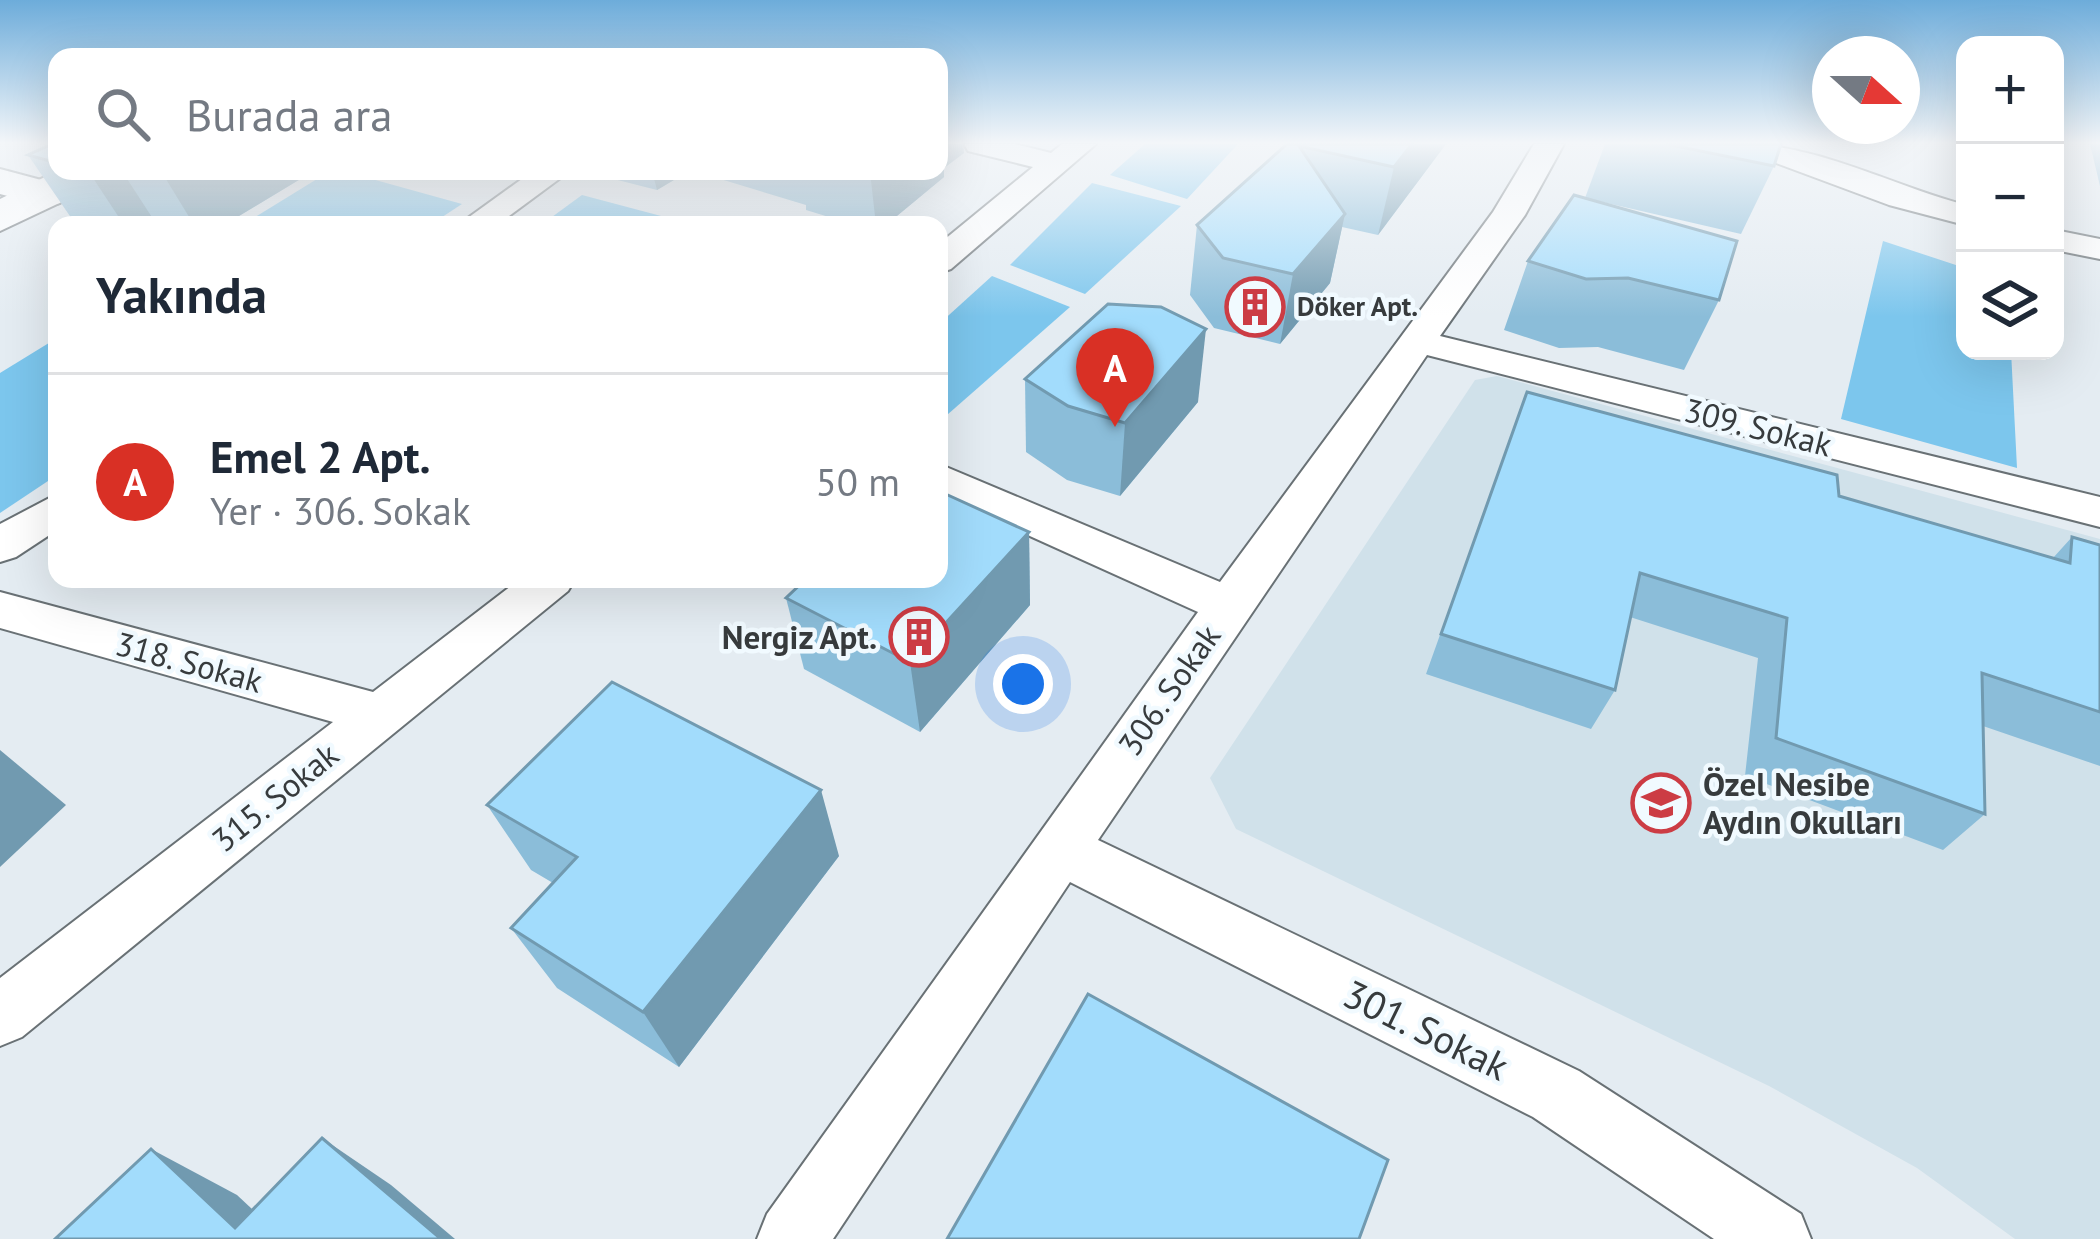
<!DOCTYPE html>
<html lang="tr">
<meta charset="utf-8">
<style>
:root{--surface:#fff;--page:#f2f2f3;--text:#1f2937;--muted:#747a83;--line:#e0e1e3;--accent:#d93025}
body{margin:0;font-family:"PT Sans",sans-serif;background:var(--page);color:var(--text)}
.controls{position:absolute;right:36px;top:36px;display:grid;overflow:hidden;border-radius:24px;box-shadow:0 12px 48px #0002}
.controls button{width:108px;height:108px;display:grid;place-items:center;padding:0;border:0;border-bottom:3px solid var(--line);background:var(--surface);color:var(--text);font:60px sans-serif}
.compass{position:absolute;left:1812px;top:36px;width:108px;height:108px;border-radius:50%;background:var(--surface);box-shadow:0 12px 48px #0002;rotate:111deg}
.you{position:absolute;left:1023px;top:684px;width:42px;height:42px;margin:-30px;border:9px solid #fff;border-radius:50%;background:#1a73e8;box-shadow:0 0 0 18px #1a73e833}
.badge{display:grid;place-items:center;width:78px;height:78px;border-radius:50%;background:var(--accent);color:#fff;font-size:39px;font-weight:700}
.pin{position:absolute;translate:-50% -99px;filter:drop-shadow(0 3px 6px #0008)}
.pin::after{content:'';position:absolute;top:63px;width:42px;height:36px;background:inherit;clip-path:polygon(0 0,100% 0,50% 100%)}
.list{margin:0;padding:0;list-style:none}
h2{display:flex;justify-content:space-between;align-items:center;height:156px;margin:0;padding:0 48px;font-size:51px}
h2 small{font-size:39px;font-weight:400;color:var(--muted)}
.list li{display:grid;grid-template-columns:78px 1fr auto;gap:36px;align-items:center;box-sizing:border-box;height:216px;padding:0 48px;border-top:3px solid var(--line)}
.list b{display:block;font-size:45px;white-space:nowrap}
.list p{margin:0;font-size:39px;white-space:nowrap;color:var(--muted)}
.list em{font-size:39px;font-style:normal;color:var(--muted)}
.icon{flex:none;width:66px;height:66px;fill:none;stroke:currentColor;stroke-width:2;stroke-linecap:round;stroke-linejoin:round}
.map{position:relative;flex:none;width:2100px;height:1239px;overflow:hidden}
.search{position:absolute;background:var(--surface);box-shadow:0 12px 48px #0002;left:48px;top:48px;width:900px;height:132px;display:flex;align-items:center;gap:30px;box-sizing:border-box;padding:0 42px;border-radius:24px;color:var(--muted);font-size:45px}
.panel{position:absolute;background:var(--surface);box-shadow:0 12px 48px #0002;left:48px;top:216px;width:900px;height:372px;border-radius:24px}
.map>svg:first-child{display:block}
.built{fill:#d0e1ea}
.green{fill:#7cc6ed}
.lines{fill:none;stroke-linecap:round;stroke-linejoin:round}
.minor-casing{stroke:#697175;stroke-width:4}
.tertiary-casing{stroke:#697175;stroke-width:4}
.secondary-casing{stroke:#697175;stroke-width:4}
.minor{fill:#fff;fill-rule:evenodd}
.tertiary{fill:#fff;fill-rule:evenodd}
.secondary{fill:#fff;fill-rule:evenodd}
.wall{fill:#8bbdd9}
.shaded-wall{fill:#719ab0}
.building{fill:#a2dcfc;stroke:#719ab0;stroke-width:3}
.labels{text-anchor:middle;stroke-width:9;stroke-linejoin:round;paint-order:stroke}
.far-poi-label{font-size:27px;font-weight:bold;fill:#373b3d;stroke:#f1faff;text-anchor:start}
.street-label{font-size:33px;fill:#373b3d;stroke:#f1faff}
.poi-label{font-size:33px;font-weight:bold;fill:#373b3d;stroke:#f1faff;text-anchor:end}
.near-street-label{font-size:39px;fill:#373b3d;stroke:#f1faff}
</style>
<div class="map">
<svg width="2100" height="1239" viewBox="0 0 2100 1239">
<rect width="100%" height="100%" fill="#e4ecf2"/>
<polygon class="built" points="1497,376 2100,539 2100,1239 2015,1239 1917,1168 1769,1086 1236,829 1210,778 1475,380"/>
<g class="green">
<polygon points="1145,144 1238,144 1187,199 1110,175"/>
<polygon points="330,171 343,171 462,204 430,225 242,225"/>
<polygon points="1092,183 1181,206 1085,294 1010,265"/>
<polygon points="582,195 695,225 541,225"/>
<polygon points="1883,241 1965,268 1965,351 2011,351 2017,468 1841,419"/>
<polygon points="992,276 1070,307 939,422 939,324"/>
<polygon points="57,338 57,475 0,513 0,373"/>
</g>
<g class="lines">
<g class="minor-casing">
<g id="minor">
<polygon points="964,144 1015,144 1051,153 1062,144 1096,144 951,269 939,273 939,244 1033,167 968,151"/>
<polygon points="1534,144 1564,144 1525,215 1440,336 2100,497 2100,527 1427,355 1098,840 1579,1071 1801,1214 1811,1239 1714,1239 1533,1117 1070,882 833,1239 757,1239 767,1214 1198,612 939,495 939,464 1220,582 1493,212"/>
<path d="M1740 144C1817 144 1890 185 1965 205V225L1889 205 1744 151Z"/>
<polygon points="533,171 570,171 497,225 458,225"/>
<polygon points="2055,230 2100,239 2100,259 2055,250"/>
<polygon points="57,494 57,530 16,557 0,562 0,524"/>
<polygon points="520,579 575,579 568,591 22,1037 0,1046 0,978 333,722 0,628 0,592 373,692"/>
</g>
</g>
<g class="tertiary-casing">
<polygon id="tertiary" points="0,169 60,185 66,194 60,203 46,206 0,194"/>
</g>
<g class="secondary-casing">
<polygon id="secondary" points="57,171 114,171 108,180 0,231 0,199"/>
</g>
<use href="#minor" class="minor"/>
<use href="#tertiary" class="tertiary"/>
<use href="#secondary" class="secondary"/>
</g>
<g class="wall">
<polygon points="57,144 57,171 298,171 302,178 224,225 84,225 74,222 28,155"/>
<polygon points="1287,144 1446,144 1378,235 1342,227 1330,283 1280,344 1214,328 1190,295 1197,225"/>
<polygon points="1605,144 1781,144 1774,166 1741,234 1585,198"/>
<polygon points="2090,144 2100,144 2100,186"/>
<polygon points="964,153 944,168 944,177 886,225 855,225 806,210 806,205 694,171 939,171"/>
<polygon points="593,171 689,171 657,190 594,174"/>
<polygon points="1574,195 1719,300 1684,370 1598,347 1559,348 1504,330 1528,261"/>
<polygon points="1025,379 1198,402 1120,496 1067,480 1026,452"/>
<polygon points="1527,392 1839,496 2053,558 2072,537 2100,545 2100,766 1983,726 1985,814 1943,850 1745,776 1758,658 1630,617 1615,690 1591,729 1426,674"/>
<polygon points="1029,532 1030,605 920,732 804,669 786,598"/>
<polygon points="306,579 341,579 331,588"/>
<polygon points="487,805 839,856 679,1067 557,988 511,928 553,883 531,870"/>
</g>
<g class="shaded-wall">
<polygon points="939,144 963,144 964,153 944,168 944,177 886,225 876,225 870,172 939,171"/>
<polygon points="1412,144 1446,144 1378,235 1394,167"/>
<polygon points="91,171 122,171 157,225 124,225 89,172"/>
<polygon points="161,171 298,171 302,178 224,225 194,225"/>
<polygon points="652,171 689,171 657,190"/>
<polygon points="1345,214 1330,283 1280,344 1293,274"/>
<polygon points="1206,329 1198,402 1120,496 1125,423"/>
<polygon points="1029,532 1030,605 920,732 910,662"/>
<polygon points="325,579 341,579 331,588"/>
<polygon points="0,750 66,805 0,867"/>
<polygon points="821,790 839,856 679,1067 643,1012"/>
<polygon points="322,1138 391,1185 455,1239 441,1239"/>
<polygon points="151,1149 237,1195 284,1239 235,1228"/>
</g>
<g class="building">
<polygon points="52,144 57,144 57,163 28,155"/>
<polygon points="1287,144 1412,144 1394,167 1299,146 1345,214 1293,274 1223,258 1197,225"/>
<polygon points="1666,144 1781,144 1774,166"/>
<polygon points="1574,195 1737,241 1719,300 1628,278 1586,279 1528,261"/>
<polygon points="1108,304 1161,307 1206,329 1125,423 1068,406 1025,379"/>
<polygon points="1527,392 1837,475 1839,496 2070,563 2072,537 2100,545 2100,712 1982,673 1985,814 1776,738 1787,618 1640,573 1615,690 1441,634"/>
<polygon points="939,491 1029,532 910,662 786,598 806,579 939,579"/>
<polygon points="612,682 821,790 643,1012 511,928 577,857 487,805"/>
<polygon points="1088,994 1388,1160 1359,1239 947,1239"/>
<polygon points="322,1138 441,1239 55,1239 151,1149 235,1228"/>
</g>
<linearGradient id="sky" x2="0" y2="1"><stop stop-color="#6dacda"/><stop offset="0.45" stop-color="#f3f6f9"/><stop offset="1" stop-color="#f3f6f9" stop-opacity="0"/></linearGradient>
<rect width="2100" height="317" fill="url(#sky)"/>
<defs>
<g id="building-ring" transform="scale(3)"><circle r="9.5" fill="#f1faff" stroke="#cc3c44" stroke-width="1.5"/><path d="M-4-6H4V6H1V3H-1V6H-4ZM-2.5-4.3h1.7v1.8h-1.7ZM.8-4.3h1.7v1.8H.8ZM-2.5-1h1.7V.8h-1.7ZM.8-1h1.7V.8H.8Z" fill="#cc3c44"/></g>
<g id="school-ring" transform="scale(3)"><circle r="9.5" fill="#f1faff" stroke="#cc3c44" stroke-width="1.5"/><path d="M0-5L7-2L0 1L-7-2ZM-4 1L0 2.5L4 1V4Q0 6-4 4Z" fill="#cc3c44"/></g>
</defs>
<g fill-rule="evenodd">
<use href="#building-ring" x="1255" y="307"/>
<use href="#building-ring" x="919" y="637"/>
<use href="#school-ring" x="1661" y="803"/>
</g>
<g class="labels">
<g class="far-poi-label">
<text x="1297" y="316">Döker Apt.</text>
</g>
<g class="street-label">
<text transform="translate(1758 427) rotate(14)" y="12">309. Sokak</text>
<text transform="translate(189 662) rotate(15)" y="12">318. Sokak</text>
<text transform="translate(1169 690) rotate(-55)" y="12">306. Sokak</text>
<text transform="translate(275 797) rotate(-39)" y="12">315. Sokak</text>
</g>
<g class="poi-label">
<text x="877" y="649">Nergiz Apt.</text>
<text x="1703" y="796" text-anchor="start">Özel Nesibe<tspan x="1703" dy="38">Aydın Okulları</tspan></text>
</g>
<g class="near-street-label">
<text transform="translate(1426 1030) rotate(26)" y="14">301. Sokak</text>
</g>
</g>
</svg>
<div class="controls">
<button>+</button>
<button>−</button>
<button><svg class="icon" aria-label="layers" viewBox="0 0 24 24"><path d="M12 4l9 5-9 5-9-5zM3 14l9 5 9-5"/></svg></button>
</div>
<svg class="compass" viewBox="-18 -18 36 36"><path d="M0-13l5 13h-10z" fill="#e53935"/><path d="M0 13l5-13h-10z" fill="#747a83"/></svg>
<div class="you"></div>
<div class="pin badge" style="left:1115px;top:427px">A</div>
<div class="search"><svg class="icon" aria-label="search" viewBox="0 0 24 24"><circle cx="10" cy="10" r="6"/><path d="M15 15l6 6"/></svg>Burada ara</div>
<section class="panel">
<h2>Yakında<small></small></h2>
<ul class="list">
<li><span class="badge">A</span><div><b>Emel 2 Apt.</b><p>Yer · 306. Sokak</p></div><em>50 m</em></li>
</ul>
</section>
</div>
